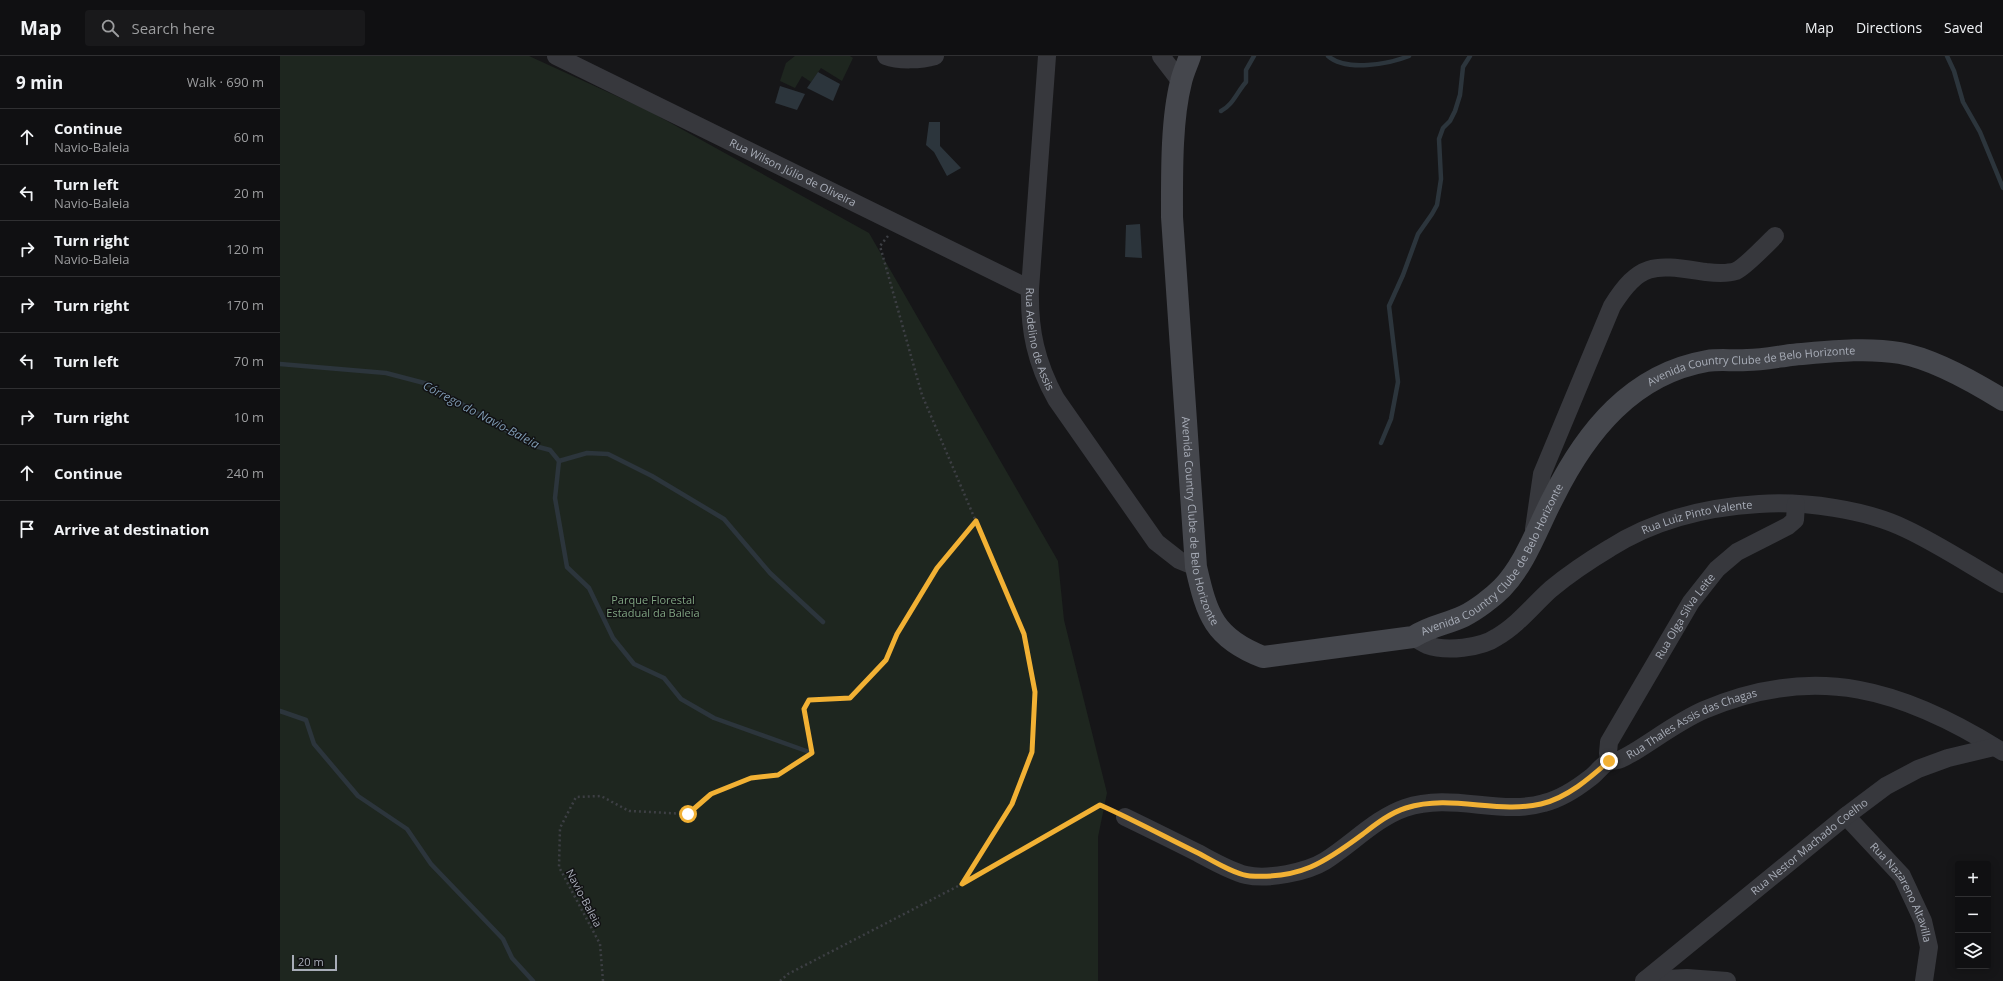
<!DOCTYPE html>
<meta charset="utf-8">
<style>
:root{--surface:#101012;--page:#19191b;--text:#f1f3f6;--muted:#9c9d9f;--line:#303032}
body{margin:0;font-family:"Open Sans",sans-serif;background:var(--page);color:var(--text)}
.controls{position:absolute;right:12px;bottom:12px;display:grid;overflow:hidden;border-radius:4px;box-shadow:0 2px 10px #0003}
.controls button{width:36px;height:36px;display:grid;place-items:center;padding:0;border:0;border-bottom:1px solid var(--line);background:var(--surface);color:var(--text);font:20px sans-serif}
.scale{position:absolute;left:12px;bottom:10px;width:45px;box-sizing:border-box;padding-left:4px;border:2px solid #a8adb8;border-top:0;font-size:11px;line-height:14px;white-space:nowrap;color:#a8adb8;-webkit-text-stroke:3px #111113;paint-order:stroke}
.stop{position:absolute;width:12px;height:12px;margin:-9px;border:3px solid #f2b134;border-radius:50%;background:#fff}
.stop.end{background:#f2b134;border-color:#fff;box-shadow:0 1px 4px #0008}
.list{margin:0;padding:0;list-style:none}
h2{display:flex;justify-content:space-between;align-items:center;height:52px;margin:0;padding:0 16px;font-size:17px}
h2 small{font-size:13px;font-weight:400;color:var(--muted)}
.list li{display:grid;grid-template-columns:26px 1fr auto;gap:12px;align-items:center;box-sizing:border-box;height:56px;padding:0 16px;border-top:1px solid var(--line)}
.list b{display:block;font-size:15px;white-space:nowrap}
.list p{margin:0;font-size:13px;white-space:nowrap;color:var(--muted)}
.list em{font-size:13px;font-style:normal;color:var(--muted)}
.icon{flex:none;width:22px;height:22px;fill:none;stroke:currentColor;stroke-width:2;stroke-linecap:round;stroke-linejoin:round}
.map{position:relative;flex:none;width:1723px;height:925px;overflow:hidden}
header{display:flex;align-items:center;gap:24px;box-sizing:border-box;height:56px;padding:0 20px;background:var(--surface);border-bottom:1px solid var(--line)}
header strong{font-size:19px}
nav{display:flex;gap:22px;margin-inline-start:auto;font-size:14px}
.search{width:280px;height:36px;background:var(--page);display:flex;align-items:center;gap:10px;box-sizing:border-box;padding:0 14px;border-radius:4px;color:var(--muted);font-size:15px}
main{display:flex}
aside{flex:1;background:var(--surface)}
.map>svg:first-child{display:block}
.green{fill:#1e261f}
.water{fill:#2c353c}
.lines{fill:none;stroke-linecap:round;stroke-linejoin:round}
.stream{stroke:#2c353c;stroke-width:4.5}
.path{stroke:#3d3f44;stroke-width:2.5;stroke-dasharray:2 3;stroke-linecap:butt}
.street{stroke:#37383d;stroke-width:18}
.secondary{stroke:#45474d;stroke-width:22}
.route{stroke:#f2b134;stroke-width:5}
.labels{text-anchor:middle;stroke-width:3;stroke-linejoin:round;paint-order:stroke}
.street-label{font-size:11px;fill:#a8adb8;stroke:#111113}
.park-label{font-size:11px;fill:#7fa381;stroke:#111113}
.water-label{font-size:12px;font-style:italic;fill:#7f9bb3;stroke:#111113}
</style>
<header>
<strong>Map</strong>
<div class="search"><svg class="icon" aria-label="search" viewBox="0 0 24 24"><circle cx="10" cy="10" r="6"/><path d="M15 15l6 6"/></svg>Search here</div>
<nav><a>Map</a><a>Directions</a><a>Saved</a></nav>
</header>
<main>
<aside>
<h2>9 min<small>Walk · 690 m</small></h2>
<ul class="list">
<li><svg class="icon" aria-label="ahead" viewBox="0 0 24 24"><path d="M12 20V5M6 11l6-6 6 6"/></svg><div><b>Continue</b><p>Navio-Baleia</p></div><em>60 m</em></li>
<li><svg class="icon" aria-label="left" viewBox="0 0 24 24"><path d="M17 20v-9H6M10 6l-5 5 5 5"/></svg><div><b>Turn left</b><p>Navio-Baleia</p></div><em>20 m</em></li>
<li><svg class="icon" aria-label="right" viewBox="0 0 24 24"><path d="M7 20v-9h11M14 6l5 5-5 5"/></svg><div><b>Turn right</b><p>Navio-Baleia</p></div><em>120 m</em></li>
<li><svg class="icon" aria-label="right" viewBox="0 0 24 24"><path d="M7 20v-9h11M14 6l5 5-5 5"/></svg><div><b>Turn right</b></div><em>170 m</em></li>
<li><svg class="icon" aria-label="left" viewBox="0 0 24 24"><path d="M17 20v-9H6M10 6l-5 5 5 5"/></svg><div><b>Turn left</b></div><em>70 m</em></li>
<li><svg class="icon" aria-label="right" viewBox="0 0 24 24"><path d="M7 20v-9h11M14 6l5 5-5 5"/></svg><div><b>Turn right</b></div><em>10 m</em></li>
<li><svg class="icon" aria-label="ahead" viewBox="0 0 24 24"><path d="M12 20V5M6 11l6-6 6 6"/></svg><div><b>Continue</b></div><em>240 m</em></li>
<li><svg class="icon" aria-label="arrive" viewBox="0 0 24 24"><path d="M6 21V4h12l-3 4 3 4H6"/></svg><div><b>Arrive at destination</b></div></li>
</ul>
</aside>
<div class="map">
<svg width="1723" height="925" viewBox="0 0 1723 925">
<rect width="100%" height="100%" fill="#161618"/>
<g class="green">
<polygon points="0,0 249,0 369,55 589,177 778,505 784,564 827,737 818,781 818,925 0,925"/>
<polygon points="515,0 570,0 573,2 562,25 541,12 531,26 522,20 515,32 500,25 506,7"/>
</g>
<g class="water">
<polygon points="538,16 560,28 553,45 527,32"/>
<polygon points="500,30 525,38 517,54 495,47"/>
<polygon points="649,66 660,66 660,90 681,112 667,120 654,96 646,89"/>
<polygon points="860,168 862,202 845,201 846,169"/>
</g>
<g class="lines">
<g class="stream">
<path d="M1048 0C1066 16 1109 8 1129 0"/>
<polyline points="1667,0 1674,15 1683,46 1700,76 1723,132"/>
<path d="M941 55C953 49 957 36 966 26V14L974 0"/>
<polyline points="0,308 106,317 148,328 251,389 270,394 279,405 307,397 328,398 372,420 444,463 490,517 543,566"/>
<polyline points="1101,387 1111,363 1118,326 1109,250 1123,219 1138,178 1152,158 1157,149 1161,123 1159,83 1163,72 1170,65 1175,55 1180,39 1183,11 1190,0"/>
<polyline points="279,405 275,442 287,511 309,532 333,582 354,608 384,622 401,643 434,662 532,697"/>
<polyline points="0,655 26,664 34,688 78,740 127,773 151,808 223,883 232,902 253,925"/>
</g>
<g class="path">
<polyline points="608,180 600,190 642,339 744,578 755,636 752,696 732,748 682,828"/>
<polyline points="323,925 320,888 279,811 280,772 296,741 321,740 349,755 408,758 431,738 471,722 498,719 532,697 524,653 529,645 570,642 606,604 617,578 657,512 696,465"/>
<polyline points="500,925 508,918 682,828 820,749 832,755"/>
</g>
<g class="street">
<path id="s1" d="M276 0 750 233"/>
<path d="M606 0C619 5 641 4 655 0"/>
<path id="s2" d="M767 0 750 233C749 274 756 307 776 343L876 486 899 504 916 511"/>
<polyline points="881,0 901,26"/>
<path d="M1254 473 1262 418 1332 250C1361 204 1376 209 1426 216 1435 217 1447 218 1456 215 1465 211 1487 188 1495 180"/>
<path id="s3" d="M1133 581C1138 584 1143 587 1147 589 1166 596 1201 592 1217 581 1238 569 1253 549 1271 533 1289 518 1310 504 1330 492 1374 464 1428 451 1479 448 1524 445 1585 453 1626 473 1660 489 1691 510 1723 528"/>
<path id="s4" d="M1329 705 1328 697 1329 686 1411 546 1437 513 1457 496 1508 470 1515 464 1516 448"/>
<path id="s5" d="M1566 760 1622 820 1643 865 1649 891 1644 925"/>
<path id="s6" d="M845 761C870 773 894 785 918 797 933 805 950 815 966 819 988 824 1027 816 1045 805 1072 788 1096 762 1125 752 1171 736 1221 760 1264 747 1280 743 1296 733 1310 722 1316 718 1321 710 1328 706 1332 704 1337 705 1341 703 1346 701 1350 698 1354 696 1377 682 1399 665 1424 654 1536 606 1625 634 1723 696"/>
<polyline points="1365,924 1407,922 1447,925"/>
<path id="s7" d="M1364 925 1566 760 1606 730 1638 713 1668 702 1714 691"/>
</g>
<path class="secondary" id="s8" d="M910 0C907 9 903 17 901 26 891 65 892 120 892 161L916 511C927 559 934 582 983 601L1133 581C1152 569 1165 569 1184 560 1196 554 1212 542 1222 532 1246 507 1258 470 1274 440 1306 376 1352 318 1427 305 1440 303 1453 305 1467 304 1481 304 1496 301 1511 299 1547 296 1584 291 1620 297 1654 303 1694 326 1723 344"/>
</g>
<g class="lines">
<path class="route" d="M408 758 431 738 471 722 498 719 532 697 524 653 529 644 570 642 606 604 617 578 657 512 696 465 744 578 755 636 752 696 732 748 682 828 820 749C854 764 887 782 920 798 933 805 956 819 970 820 1020 823 1044 807 1083 778 1096 768 1110 757 1126 752 1171 738 1217 758 1261 748 1287 742 1310 722 1329 705"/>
</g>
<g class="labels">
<g class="street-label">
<text dy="4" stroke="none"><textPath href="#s1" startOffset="264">Rua Wilson Júlio de Oliveira</textPath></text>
<text dy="4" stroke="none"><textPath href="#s2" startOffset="285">Rua Adelino de Assis</textPath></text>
<text dy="4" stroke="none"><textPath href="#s8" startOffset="1248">Avenida Country Clube de Belo Horizonte</textPath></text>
<text dy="4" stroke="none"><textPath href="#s3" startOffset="326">Rua Luiz Pinto Valente</textPath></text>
<text dy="4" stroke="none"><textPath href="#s8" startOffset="469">Avenida Country Clube de Belo Horizonte</textPath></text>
<text dy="4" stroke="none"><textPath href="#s8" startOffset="900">Avenida Country Clube de Belo Horizonte</textPath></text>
<text dy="4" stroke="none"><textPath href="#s4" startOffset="166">Rua Olga Silva Leite</textPath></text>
<text dy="4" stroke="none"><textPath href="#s6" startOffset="622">Rua Thales Assis das Chagas</textPath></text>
<text dy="4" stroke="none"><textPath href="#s7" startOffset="213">Rua Nestor Machado Coelho</textPath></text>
<text dy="4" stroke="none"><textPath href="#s5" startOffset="96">Rua Nazareno Altavilla</textPath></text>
<text transform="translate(304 842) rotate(62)" y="4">Navio-Baleia</text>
</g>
<g class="park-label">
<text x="373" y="548">Parque Florestal<tspan x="373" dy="13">Estadual da Baleia</tspan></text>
</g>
<g class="water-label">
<text transform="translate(201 359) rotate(28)" y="4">Córrego do Navio-Baleia</text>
</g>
</g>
</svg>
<div class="controls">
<button>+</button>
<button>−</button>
<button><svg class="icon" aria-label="layers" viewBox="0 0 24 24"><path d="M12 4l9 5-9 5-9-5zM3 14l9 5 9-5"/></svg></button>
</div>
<div class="scale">20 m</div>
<div class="stop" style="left:408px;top:758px"></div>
<div class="stop end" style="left:1329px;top:705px"></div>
</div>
</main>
